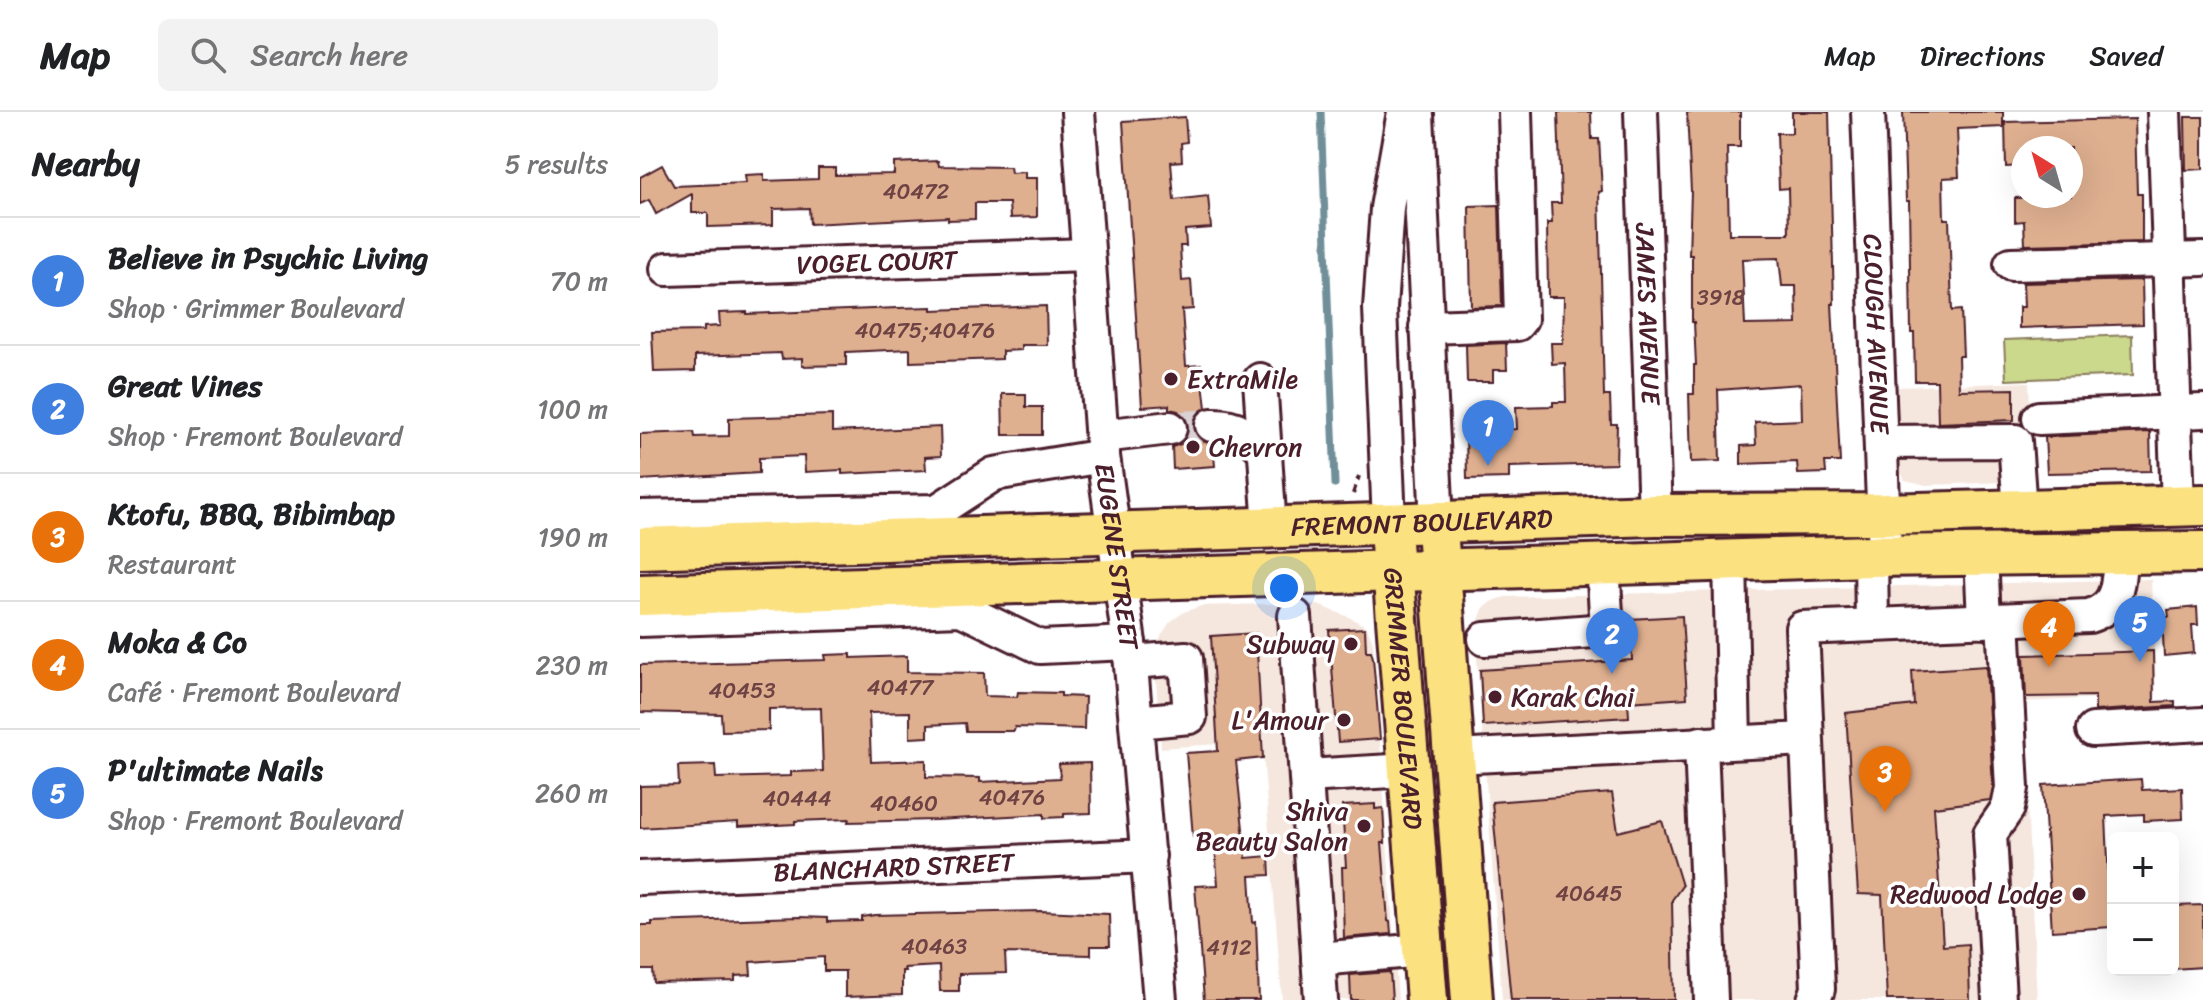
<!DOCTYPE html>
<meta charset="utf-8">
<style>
:root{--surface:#fff;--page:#f2f2f2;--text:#202124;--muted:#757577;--line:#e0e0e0;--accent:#7c3aed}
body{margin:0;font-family:Sriracha,sans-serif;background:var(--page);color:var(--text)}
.controls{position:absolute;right:24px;bottom:24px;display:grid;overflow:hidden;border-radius:12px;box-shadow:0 8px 32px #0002}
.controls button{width:72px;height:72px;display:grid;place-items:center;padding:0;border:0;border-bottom:2px solid var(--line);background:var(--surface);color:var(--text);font:40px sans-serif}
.compass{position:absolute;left:1371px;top:24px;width:72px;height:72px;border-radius:50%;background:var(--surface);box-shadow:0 8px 32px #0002;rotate:323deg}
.you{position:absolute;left:644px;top:476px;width:28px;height:28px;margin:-20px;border:6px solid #fff;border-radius:50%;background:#1a73e8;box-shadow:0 0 0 12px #1a73e833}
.badge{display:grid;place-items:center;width:52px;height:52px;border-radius:50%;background:var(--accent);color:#fff;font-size:26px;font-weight:700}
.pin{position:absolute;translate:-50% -66px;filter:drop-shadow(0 2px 4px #0008)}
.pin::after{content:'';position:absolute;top:42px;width:28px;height:24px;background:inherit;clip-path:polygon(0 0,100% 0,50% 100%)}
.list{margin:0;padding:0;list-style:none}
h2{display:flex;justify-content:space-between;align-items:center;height:104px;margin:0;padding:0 32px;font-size:34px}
h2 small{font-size:26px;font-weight:400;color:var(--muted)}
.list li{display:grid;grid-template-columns:52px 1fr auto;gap:24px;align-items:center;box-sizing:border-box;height:128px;padding:0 32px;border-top:2px solid var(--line)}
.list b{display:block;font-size:30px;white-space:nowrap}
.list p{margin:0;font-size:26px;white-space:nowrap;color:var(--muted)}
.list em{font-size:26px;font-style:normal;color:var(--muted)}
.icon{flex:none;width:44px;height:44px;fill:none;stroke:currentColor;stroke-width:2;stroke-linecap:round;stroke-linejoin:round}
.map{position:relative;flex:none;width:1563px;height:888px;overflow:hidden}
header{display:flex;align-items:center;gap:48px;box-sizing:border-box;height:112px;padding:0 40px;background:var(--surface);border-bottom:2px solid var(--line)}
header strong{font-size:38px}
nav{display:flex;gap:44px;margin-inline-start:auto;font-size:28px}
.search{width:560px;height:72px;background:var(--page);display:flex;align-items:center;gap:20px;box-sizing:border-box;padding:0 28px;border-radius:12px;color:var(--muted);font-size:30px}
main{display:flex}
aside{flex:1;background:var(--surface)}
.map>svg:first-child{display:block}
.built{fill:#f5e7de}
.green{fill:#cbd98d;stroke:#8a7c5c;stroke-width:2}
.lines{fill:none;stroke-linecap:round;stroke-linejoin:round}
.stream{stroke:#6f8f99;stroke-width:7}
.building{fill:#dfb090;stroke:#4a1f2b;stroke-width:2;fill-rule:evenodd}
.minor-tunnel{stroke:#dbd2d5;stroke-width:32;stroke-dasharray:32 16;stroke-linecap:butt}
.minor-casing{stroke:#4a1f2b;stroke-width:38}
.major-casing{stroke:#4a1f2b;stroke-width:46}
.path{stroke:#4a1f2b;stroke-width:4;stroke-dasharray:8 6;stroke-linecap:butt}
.minor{stroke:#fff;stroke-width:32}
.major{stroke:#fbe180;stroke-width:40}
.poi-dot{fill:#4a1f2b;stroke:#fff;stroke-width:3}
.labels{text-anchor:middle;stroke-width:7;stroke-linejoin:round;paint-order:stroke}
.number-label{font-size:22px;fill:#6f4344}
.street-label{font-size:26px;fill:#4a1f2b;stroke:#fff}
.poi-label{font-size:26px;fill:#4a1f2b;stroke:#fff;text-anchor:end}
</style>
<header>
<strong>Map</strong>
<div class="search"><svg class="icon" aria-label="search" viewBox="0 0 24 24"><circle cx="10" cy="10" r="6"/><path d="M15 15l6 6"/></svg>Search here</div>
<nav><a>Map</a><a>Directions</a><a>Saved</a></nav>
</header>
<main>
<aside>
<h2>Nearby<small>5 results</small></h2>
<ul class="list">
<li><span class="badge" style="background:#3f7fe0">1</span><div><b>Believe in Psychic Living</b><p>Shop · Grimmer Boulevard</p></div><em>70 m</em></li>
<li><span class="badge" style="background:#3f7fe0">2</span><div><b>Great Vines</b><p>Shop · Fremont Boulevard</p></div><em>100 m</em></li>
<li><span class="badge" style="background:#e8710a">3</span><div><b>Ktofu, BBQ, Bibimbap</b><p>Restaurant</p></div><em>190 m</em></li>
<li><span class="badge" style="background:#e8710a">4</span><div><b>Moka &amp; Co</b><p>Café · Fremont Boulevard</p></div><em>230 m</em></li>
<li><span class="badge" style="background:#3f7fe0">5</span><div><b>P'ultimate Nails</b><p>Shop · Fremont Boulevard</p></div><em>260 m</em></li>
</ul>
</aside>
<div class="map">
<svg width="1563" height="888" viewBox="0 0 1563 888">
<rect width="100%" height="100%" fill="#fff"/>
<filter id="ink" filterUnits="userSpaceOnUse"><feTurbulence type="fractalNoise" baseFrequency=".0125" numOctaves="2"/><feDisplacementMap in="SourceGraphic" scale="16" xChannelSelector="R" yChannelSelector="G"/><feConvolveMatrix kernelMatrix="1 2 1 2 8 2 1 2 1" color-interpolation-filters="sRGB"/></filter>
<g filter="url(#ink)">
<g class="built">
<polygon points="1389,270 1393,369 1286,373 1265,368 1260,359 1258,275"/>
<polygon points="1511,467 1516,583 1382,590 1397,888 862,888 835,519 843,497 853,489 865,485"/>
<polygon points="658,491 678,493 709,505 727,515 733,530 758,888 642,888 622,629 521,636 514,541 521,524 530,510 544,500 561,494"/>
</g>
<polygon class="green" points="1492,223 1493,263 1366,268 1364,228"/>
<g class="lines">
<polyline class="stream" points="681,0 695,372"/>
</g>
<g class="building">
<polygon points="918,0 951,0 952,27 959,27 962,79 959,80 964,284 970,284 971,312 977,312 976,352 869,355 869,366 827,367 826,319 877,317 876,295 913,294 913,290 926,290 925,251 912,252 911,231 923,231 924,185 908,185 907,111 912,111 911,91 921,91"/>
<path d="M1047 0H1100V35H1087L1089 122H1149L1148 76 1139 77 1137 21H1152V0H1189L1194 192H1192L1200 350H1185L1186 361 1158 362 1157 350 1101 352V334L1116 333 1115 310 1162 308 1161 272 1078 278 1080 349 1051 350 1049 282H1054V253H1056L1054 210H1052V143H1049L1051 79ZM1139 146 1142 174H1156L1157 212 1105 213 1102 147Z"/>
<polygon points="1263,0 1363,0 1363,15 1317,17 1319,65 1303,66 1304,107 1309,107 1312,199 1321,198 1323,244 1318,244 1319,278 1374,277 1374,308 1298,311 1297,269 1275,269 1274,221 1271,221 1269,89 1266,89"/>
<polygon points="545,5 547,30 541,31 542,49 531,50 534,88 568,84 571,116 545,118 546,134 540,134 542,169 551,168 553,197 542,198 546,254 561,253 566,296 556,303 553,313 555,322 562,329 573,332 575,354 533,357 532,335 541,332 547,324 549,315 546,305 538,299 529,297 529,293 502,295 483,9"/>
<polygon points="1545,5 1563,5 1563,57 1546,58"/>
<polygon points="1495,7 1497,82 1502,82 1502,130 1385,133 1384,109 1375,110 1375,86 1431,84 1431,36 1383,36 1383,54 1366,55 1365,10"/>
<polygon points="298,49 299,54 370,55 371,61 385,60 385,66 397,66 397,105 370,106 369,91 335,91 335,107 308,108 308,105 170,112 169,96 133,97 133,113 68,115 68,101 52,101 52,82 16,102 9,88 0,92 0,65 22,53 34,74 106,71 105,63 124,62 124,69 178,67 178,56 195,56 195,63 254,62 254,51"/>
<polygon points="859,93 862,194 831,195 829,94"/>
<polygon points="1502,168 1503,212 1379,216 1379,195 1384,195 1383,171"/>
<polygon points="406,194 407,233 381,233 381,238 362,239 362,247 270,250 270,237 206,240 206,253 162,254 162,246 142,247 141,241 55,244 55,259 14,260 12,220 64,219 64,215 80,214 79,201 107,200 107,202 258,196 292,195 292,198"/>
<polygon points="866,231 867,258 853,258 853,270 827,270 826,233"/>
<polygon points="362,282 386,282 386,295 402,295 402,323 363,323"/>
<polygon points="192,303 192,320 300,315 301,344 285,345 286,358 202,362 202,358 165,360 164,344 119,346 119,361 0,368 0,322 54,320 55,325 89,324 89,306"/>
<polygon points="1510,320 1511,359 1407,361 1405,325"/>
<polygon points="1557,495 1558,513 1552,513 1554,541 1524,544 1522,505 1529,505 1528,498"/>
<polygon points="1042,504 1047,586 988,590 989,605 843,614 840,558 992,548 990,507"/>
<polygon points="725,516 726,539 731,539 733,546 740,627 698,630 689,518"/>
<polygon points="616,521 623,646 596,649 606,746 629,744 630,763 610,764 613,811 616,810 619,888 564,888 555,774 578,773 575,735 570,736 569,723 553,725 546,641 578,639 571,524"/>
<polygon points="1513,539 1514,590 1535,589 1535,594 1455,599 1455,584 1386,585 1384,543"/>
<polygon points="211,542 211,546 267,544 267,560 344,561 345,584 377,585 378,580 421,581 421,584 445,585 444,617 375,615 374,619 326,619 325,611 288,613 288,625 270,626 270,600 229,601 231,650 286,648 286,665 340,666 340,670 420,666 419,652 450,651 451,701 424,702 424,705 404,706 404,702 295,708 208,710 209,707 155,709 155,712 98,715 98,710 0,716 0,674 39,673 38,654 75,653 76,666 151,664 151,660 183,659 181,596 129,597 129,618 82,619 81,602 0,600 0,553 186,548 185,543"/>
<polygon points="1346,554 1353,675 1350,688 1294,695 1303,834 1328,832 1330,888 1247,888 1242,783 1218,782 1206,601 1274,593 1272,559"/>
<polygon points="1501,667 1502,678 1542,676 1543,707 1504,709 1504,702 1466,704 1471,815 1412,819 1403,673"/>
<polygon points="972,681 978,720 1022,709 1042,774 1032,788 1034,888 871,888 852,690"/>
<polygon points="735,692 735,697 743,696 745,731 742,731 748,809 750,810 751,822 704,826 702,755 706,755 702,694"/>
<polygon points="1563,793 1563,855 1533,857 1533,794"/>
<polygon points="401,799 469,802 470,834 451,834 451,843 365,841 366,861 319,862 319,879 300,879 299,854 264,856 265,859 262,859 262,883 205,885 205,859 184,859 184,845 110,850 111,863 95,864 95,869 14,871 13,858 0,858 0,813 12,813 12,810 159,805 187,806 187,810 222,809 222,805 235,803"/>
<polygon points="750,860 752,888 711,888 710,863"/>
</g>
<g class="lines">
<polyline class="minor-tunnel" points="530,316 572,313"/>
<g class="minor-casing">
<g id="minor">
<path id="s1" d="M438 0 463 344 489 531 520 888"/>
<path id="s2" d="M1001 0 1015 403"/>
<path id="s3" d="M1228 0 1245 443"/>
<polyline points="1524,0 1538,394"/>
<polyline points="777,3 797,411"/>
<polyline points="1371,152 1563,147"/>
<path id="s4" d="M27 157 447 143"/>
<polyline points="786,215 877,212 881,207 875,0"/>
<polyline points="620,268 630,417"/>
<polyline points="1399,306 1563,299"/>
<path d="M572 313C595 312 609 322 625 339"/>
<polyline points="462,324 530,316"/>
<polyline points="1241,330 1375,329 1380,398"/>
<polyline points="0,405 297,399 354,362 463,344"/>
<polyline points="749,411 740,196 747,96 764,0"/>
<polyline points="1341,442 1344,509"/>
<polyline points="1231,444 1232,513"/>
<polyline points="1090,448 1094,630"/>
<polyline points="655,504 681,888"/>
<polyline points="0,508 321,497 400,535 489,531"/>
<polyline points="845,527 967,518 963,452"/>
<polyline points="491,550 546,546 550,605 496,610"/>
<polyline points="1453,618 1563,612"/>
<polyline points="1061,631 1071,888"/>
<polyline points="814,645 1166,627"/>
<polyline points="666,664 769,658"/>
<path id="s5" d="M0 766 509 744"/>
<polyline points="678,847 783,838"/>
<path d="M1174 888 1178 877 1162 516 1449 504C1481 494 1477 470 1481 441"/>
<polyline points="1359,888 1350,722 1368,696 1372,676 1363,508"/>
</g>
</g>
<g class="major-casing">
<g id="major">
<polyline points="798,430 832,888"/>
<path id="s6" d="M751 431 787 888"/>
<path id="s7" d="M0 436 1015 403 1244 402 1563 393"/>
<polyline points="0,483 1231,444 1563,440"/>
</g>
</g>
<polyline class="path" points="713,382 719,364"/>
<use href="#minor" class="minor"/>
<use href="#major" class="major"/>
</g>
</g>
<g class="poi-dot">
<circle cx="531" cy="267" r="8"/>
<circle cx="553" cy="335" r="8"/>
<circle cx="711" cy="532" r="8"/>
<circle cx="855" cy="585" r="8"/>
<circle cx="704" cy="608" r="8"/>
<circle cx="724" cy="714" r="8"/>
<circle cx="1439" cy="782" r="8"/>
</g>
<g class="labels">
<g class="number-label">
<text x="276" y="87">40472</text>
<text x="1081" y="193">3918</text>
<text x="285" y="226">40475;40476</text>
<text x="260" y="583">40477</text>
<text x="102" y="586">40453</text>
<text x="372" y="693">40476</text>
<text x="157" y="694">40444</text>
<text x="264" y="699">40460</text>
<text x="949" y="789">40645</text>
<text x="294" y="842">40463</text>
<text x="589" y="843">4112</text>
</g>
<g class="street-label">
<text dy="9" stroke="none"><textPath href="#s4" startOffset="210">VOGEL COURT</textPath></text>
<text dy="9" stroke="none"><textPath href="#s2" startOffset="202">JAMES AVENUE</textPath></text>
<text dy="9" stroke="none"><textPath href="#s3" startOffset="222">CLOUGH AVENUE</textPath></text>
<text dy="9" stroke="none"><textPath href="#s7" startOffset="782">FREMONT BOULEVARD</textPath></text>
<text dy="9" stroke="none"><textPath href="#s1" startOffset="446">EUGENE STREET</textPath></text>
<text dy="9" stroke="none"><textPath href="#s6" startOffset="156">GRIMMER BOULEVARD</textPath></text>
<text dy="9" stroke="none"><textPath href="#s5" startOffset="254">BLANCHARD STREET</textPath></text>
</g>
<g class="poi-label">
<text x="547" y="276" text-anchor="start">ExtraMile</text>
<text x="569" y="344" text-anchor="start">Chevron</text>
<text x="695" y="541">Subway</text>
<text x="871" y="594" text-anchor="start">Karak Chai</text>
<text x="688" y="617">L'Amour</text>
<text x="708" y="708">Shiva<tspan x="708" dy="30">Beauty Salon</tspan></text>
<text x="1423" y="791">Redwood Lodge</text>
</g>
</g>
</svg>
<div class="controls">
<button>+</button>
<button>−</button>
</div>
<svg class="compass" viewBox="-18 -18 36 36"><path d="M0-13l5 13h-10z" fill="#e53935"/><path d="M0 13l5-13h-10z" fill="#757577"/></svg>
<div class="you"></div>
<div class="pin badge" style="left:848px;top:354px;background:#3f7fe0">1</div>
<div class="pin badge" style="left:972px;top:562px;background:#3f7fe0">2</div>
<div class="pin badge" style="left:1245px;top:700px;background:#e8710a">3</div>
<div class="pin badge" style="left:1409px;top:555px;background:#e8710a">4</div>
<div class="pin badge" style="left:1500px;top:550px;background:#3f7fe0">5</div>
</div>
</main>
